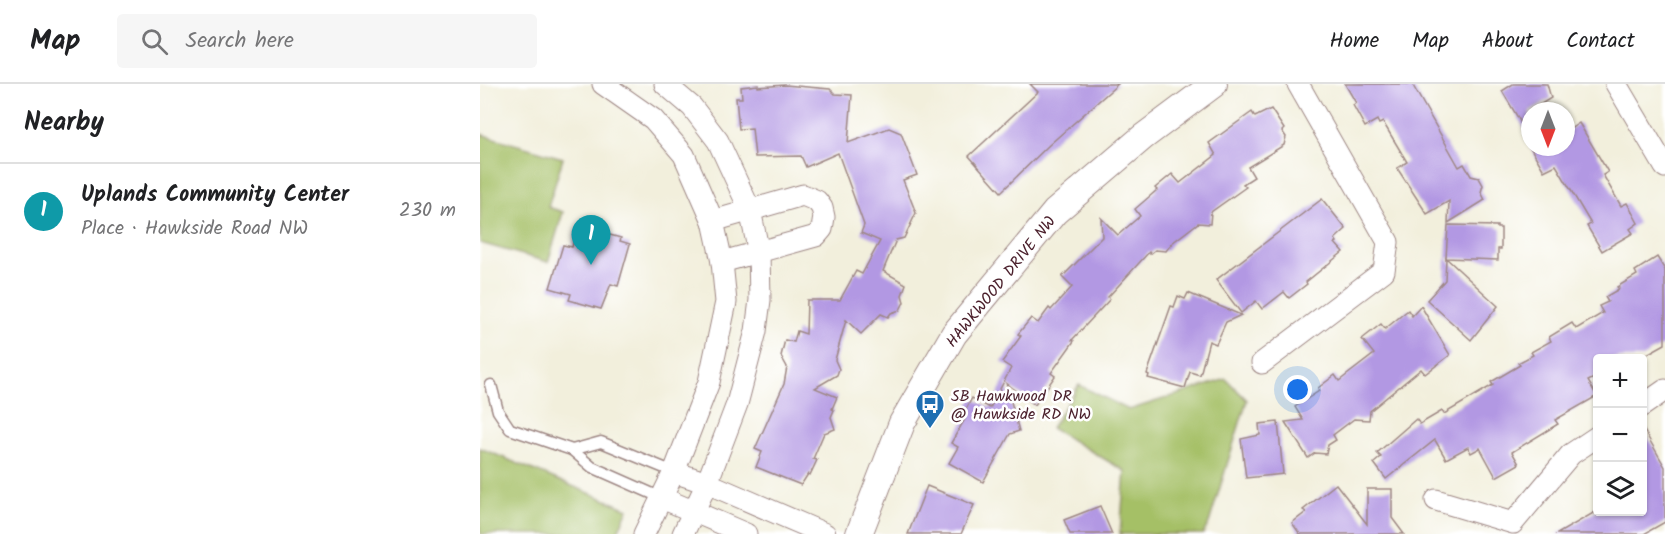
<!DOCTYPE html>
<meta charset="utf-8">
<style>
:root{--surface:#fff;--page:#f6f6f6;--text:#202124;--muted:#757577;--line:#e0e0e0;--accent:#1f6fb2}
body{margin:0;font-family:Kalam,sans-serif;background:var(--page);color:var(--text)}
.controls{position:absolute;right:18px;bottom:18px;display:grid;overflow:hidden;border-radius:6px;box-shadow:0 2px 4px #0004}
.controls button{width:54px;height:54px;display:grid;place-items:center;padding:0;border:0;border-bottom:2px solid var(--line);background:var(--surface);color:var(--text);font:30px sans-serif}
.compass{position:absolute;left:1041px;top:18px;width:54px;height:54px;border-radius:50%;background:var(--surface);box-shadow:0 2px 4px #0004;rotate:180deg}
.you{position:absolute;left:818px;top:306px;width:21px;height:21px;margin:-15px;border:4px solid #fff;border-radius:50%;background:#1a73e8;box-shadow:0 0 0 9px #1a73e833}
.badge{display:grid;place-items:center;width:39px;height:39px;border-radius:50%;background:var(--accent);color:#fff;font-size:20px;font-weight:700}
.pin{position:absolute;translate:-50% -50px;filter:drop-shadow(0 2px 3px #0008)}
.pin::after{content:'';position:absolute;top:32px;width:21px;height:18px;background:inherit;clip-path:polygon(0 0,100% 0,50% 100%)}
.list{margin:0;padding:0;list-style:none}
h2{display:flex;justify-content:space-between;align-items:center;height:78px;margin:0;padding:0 24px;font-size:26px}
h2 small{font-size:20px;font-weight:400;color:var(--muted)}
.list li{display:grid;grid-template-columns:39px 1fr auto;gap:18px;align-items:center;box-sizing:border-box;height:96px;padding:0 24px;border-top:2px solid var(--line)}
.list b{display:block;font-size:22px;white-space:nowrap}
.list p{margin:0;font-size:20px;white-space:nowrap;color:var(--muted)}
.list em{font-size:20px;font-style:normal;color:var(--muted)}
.icon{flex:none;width:33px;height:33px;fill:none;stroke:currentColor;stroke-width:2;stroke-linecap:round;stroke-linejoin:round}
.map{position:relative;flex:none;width:1185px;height:450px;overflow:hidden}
header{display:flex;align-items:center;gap:36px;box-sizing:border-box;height:84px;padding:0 30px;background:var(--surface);border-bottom:2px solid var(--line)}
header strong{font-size:28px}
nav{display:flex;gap:33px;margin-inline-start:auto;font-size:21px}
.search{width:420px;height:54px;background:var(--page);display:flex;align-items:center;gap:15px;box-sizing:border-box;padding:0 21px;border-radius:6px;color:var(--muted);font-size:22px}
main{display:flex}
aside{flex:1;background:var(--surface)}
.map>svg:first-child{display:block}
.green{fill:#a5c066;stroke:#787048;stroke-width:1.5}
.building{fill:#b298e3}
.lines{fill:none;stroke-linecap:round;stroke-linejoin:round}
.service-casing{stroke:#9e8784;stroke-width:13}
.minor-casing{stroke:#9e8784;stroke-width:23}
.tertiary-casing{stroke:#9e8784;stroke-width:28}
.service{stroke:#fff;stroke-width:10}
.minor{stroke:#fff;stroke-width:21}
.tertiary{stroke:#fff;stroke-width:26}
.labels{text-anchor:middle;stroke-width:5;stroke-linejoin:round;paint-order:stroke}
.street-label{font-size:16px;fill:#4a1f2b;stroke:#fff}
.poi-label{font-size:16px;fill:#4a1f2b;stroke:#fff;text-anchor:start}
</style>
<header>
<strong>Map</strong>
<div class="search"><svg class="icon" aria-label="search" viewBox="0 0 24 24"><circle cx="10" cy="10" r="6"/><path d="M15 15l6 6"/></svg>Search here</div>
<nav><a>Home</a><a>Map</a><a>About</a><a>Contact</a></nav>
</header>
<main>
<aside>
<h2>Nearby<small></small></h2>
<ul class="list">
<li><span class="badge" style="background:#0f9aa8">1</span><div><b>Uplands Community Center</b><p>Place · Hawkside Road NW</p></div><em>230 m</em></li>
</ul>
</aside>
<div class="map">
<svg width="1185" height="450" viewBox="0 0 1185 450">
<rect width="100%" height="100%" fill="#fff"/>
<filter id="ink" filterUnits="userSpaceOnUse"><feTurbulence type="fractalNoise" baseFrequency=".0167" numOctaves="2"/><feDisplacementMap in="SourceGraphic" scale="12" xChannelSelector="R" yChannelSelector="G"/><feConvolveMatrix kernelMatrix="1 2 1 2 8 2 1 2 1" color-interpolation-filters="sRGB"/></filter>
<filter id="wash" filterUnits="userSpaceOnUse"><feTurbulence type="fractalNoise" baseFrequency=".008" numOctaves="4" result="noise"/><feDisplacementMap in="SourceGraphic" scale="24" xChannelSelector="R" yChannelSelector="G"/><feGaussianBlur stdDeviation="1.35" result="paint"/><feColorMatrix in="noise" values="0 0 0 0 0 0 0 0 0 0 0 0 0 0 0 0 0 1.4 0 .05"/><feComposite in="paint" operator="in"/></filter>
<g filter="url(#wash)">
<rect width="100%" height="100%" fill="#f2efdc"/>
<g class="green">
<polygon points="0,50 83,74 68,123 83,128 68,178 0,159"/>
<polygon points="746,295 767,316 729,439 723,450 640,450 645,387 571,344 599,301 649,326"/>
<polygon points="0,364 148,425 137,450 0,450"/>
</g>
<g id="blocks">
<g class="building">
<polygon points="550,0 638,0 569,61 521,108 489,72 558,8"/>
<polygon points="865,0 932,0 979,83 984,80 991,92 999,94 1003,101 1001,108 1005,116 968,139 969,117 947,130 917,84 927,78 903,38 899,40 897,36 885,43 873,21 876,19"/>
<polygon points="1033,0 1067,0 1071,14 1050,27 1050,54 1022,7"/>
<polygon points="278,1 278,3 305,1 350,5 355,10 372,11 368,59 409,44 421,49 437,91 423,96 436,129 424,154 416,156 403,187 426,200 422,211 424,218 420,226 411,229 408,233 401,230 381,250 366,236 355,276 359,285 357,291 335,304 357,313 352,325 354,326 351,333 355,345 344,349 333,375 337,376 330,391 328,390 321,401 276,383 282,368 275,365 304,300 307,283 301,272 305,256 314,258 317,247 326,250 327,216 360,216 376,187 382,190 400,157 381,149 384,141 358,69 326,83 321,72 275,73 272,44 259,45 256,14 262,14 261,3"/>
<polygon points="791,25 804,45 802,47 806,53 804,61 768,83 774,93 763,100 766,103 731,128 730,140 718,139 692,159 686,167 675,166 670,170 669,168 628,213 630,215 592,256 594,257 571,289 575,292 555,321 526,299 539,347 530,350 503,398 469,379 478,363 471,359 485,335 482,333 492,314 510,324 531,284 522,278 541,252 538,250 551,234 558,239 569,224 571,226 592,203 582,193 622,153 621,134 638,151 660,132 655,125 677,106 675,104 692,90 700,99 736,71 729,59 772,28 775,33"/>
<polygon points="1099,39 1128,88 1123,91 1141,122 1147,119 1158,139 1150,145 1153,149 1122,167 1107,142 1111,140 1076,81 1064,87 1050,63 1086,63 1086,48"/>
<polygon points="842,115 866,145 855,155 857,158 855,159 863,168 826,198 827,200 809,214 804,208 782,225 776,217 761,229 736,196"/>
<polygon points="968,141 1017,142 1017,144 1021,144 1021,165 1018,165 1018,176 966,174"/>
<polygon points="97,144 107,147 108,145 141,154 140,157 150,160 138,202 131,200 121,225 89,216 91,210 70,204 83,161 92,163"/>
<polygon points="1177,173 1185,186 1185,260 1160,274 1118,274 1118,292 1108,297 1117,312 1075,336 1078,340 1032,368 1039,380 1016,393 1000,364 991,369 988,363 966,375 955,356 906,395 894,379 901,373 897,369 936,335 940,340 962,327 964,330 1013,301 1011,298 1040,281 1038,279 1053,271 1051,268 1071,257 1069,253 1092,239 1096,245 1123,229 1119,222 1128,218 1125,213 1139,205 1137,203 1157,191 1155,187"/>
<polygon points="966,174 1018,222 991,256 947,216 965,196"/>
<polygon points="708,209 761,231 746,238 736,260 729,257 720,291 710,288 705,304 668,294 669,291 667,290 691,222 694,223 698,212 705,215"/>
<polygon points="941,222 970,271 945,290 941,285 890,327 889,336 874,335 853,351 856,356 848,361 846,370 835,369 828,374 805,338 823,336 815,323 839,307 838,304 855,291 859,297 894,270 882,255 901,240 905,245 928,226 932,232"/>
<polygon points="798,338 803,390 766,394 761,355 780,351 779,340"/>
<polygon points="1162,343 1185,383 1185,438 1164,450 1077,450 1115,428 1162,428"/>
<polygon points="856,400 887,440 887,405 912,405 912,434 924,450 820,450 812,439 826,428 823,426"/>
<polygon points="447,402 494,421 481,450 428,450"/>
<polygon points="620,422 632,450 590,450 584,436"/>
</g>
</g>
</g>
<g filter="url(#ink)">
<use href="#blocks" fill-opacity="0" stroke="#9e8784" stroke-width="1.5"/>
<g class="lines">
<g class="service-casing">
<g id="service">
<polyline points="11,301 18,327 30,345 92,366 112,383 182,414"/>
<polyline points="92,366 121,358 194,388"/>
</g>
</g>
<g class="minor-casing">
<g id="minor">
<polyline points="123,0 173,35 204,71 233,137 242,178 246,218 229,298 194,388 164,450"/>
<polyline points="185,0 212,23 238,57 270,126 279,169 280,216 276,247 257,320 227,399 203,450"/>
<polyline points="1136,0 1185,83"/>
<polyline points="233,137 323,111 337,117 342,124 344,133 342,145 336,152 242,178"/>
<polyline points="782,279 904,187 908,158 818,0"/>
<polyline points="1162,322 1185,306"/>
<polyline points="194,388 227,399 345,450"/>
<polyline points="182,414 266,450"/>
<polyline points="956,416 1033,439 1091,370 1118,352"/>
</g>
</g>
<g class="tertiary-casing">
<polyline id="tertiary" points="379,450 422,339 474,250 575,128 663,53 734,0"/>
</g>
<use href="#service" class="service"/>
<use href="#minor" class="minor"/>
<use href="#tertiary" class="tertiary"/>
</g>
</g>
<defs>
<g id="bus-pin" transform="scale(1.5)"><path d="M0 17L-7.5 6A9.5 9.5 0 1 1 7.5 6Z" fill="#1f6fb2" stroke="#fff"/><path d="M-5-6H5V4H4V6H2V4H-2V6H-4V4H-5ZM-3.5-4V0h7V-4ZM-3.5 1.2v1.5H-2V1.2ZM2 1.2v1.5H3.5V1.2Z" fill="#fff"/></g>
</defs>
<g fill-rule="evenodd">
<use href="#bus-pin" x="450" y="320"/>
</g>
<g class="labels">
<g class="street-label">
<text transform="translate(520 197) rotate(-51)" y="6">HAWKWOOD DRIVE NW</text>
</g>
<g class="poi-label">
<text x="471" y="317">SB Hawkwood DR<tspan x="471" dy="18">@ Hawkside RD NW</tspan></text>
</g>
</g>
</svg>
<div class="controls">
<button>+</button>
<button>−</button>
<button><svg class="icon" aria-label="layers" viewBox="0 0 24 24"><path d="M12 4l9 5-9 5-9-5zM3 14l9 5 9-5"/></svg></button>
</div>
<svg class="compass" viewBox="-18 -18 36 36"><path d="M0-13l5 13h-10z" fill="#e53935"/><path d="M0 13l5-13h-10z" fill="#757577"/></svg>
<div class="you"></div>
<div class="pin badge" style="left:111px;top:181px;background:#0f9aa8">1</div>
</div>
</main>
